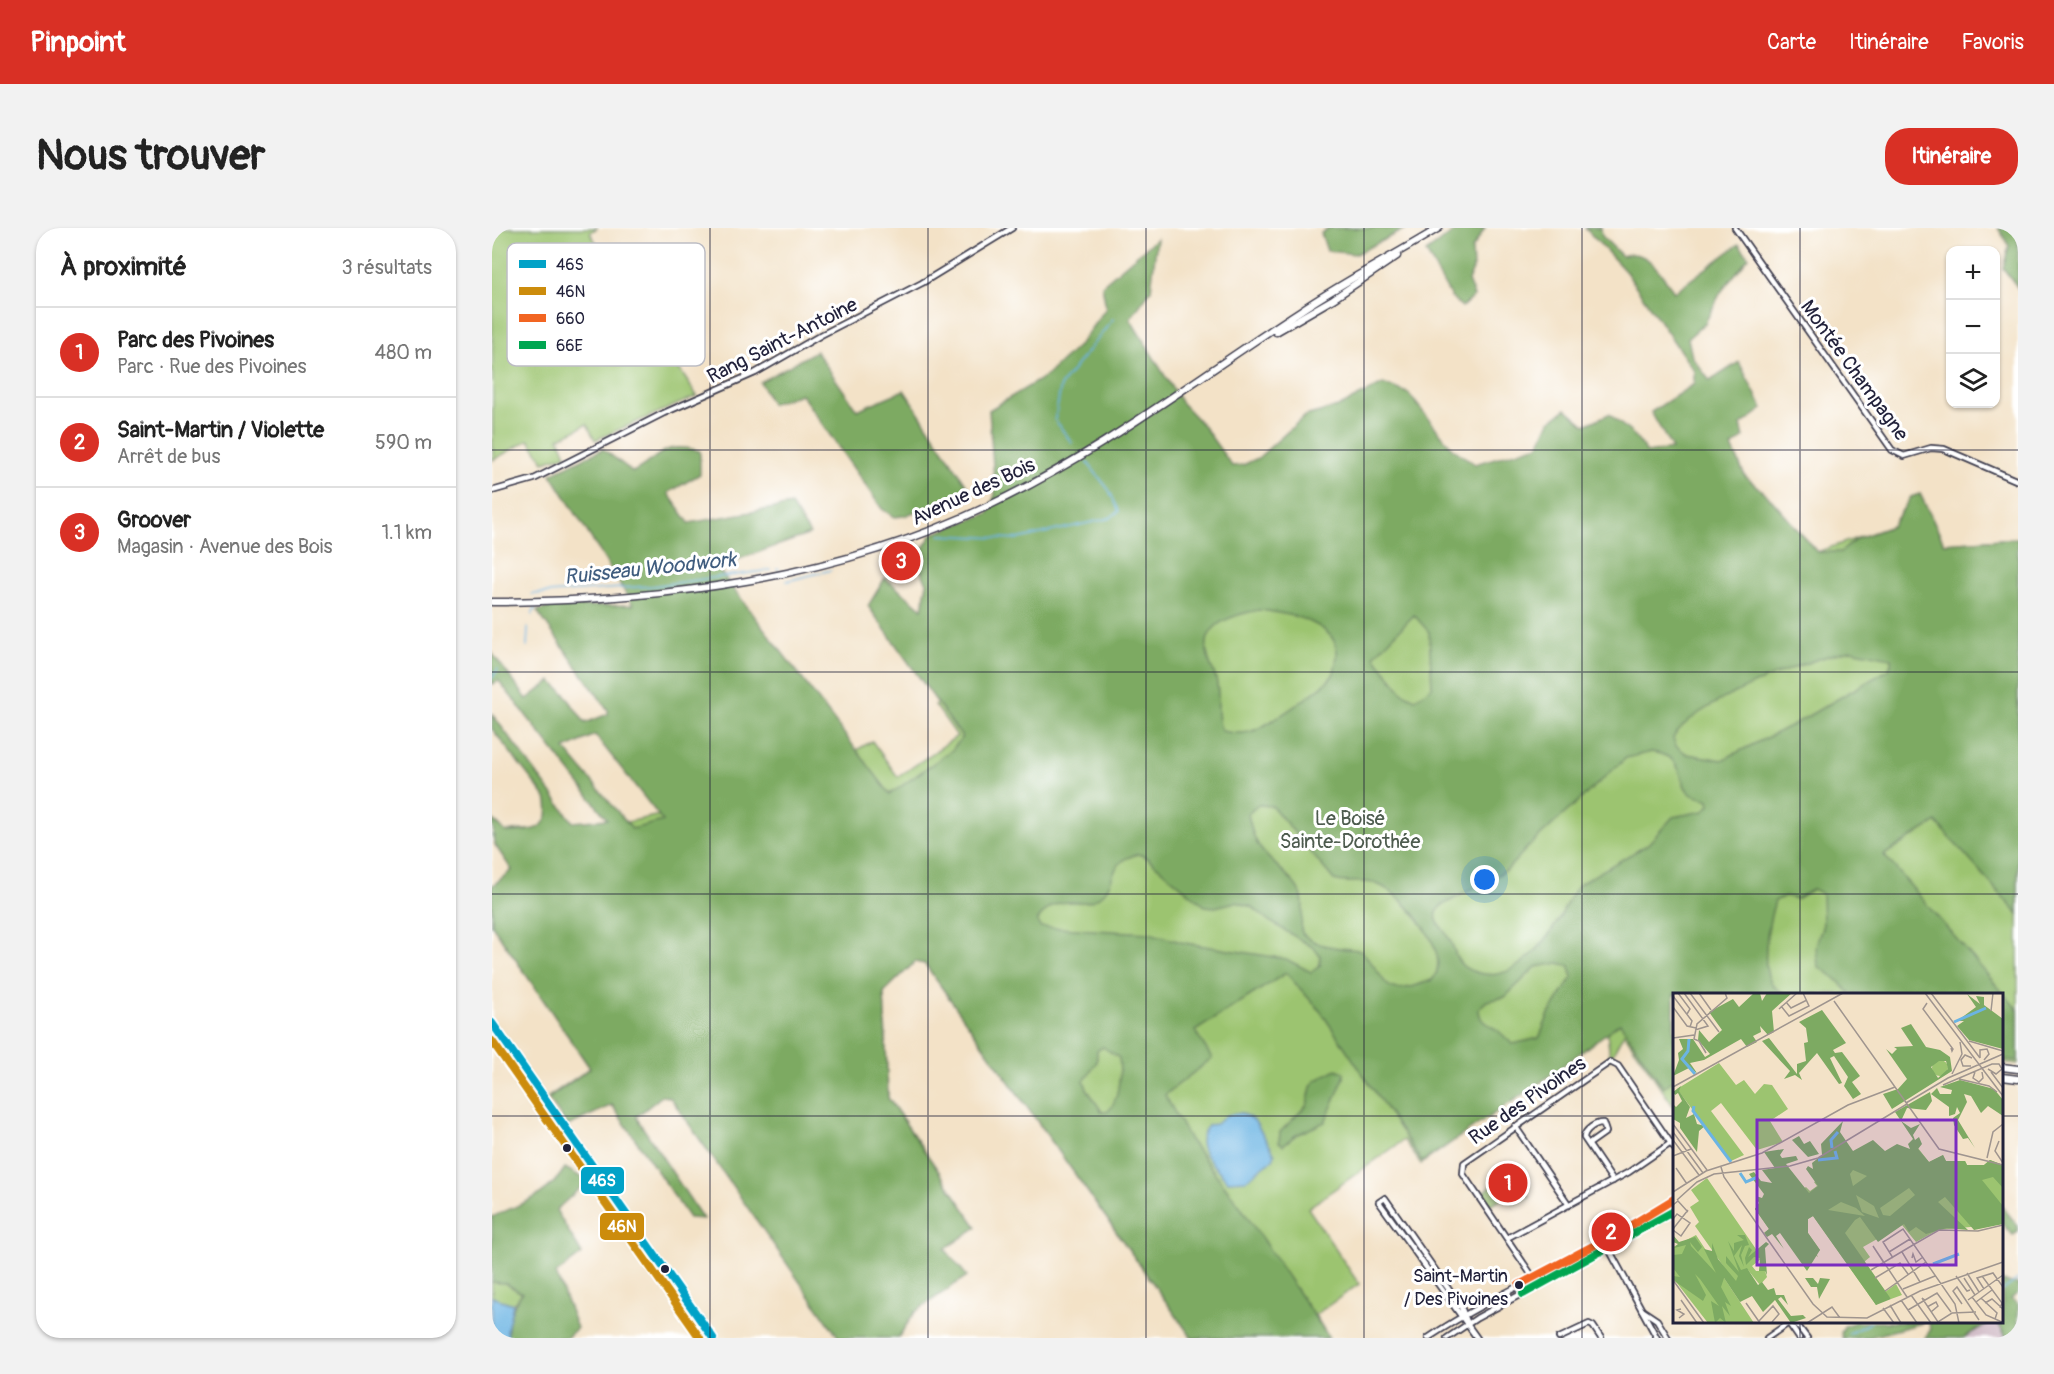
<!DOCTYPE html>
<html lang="fr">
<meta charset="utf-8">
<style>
:root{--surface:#fff;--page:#f2f2f2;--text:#222;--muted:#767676;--line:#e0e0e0;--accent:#d93025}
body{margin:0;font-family:Pangolin,sans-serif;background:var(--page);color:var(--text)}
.controls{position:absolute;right:18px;top:18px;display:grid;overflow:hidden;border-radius:12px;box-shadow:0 2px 4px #0004}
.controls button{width:54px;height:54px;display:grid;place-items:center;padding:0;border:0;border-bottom:2px solid var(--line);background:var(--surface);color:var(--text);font:30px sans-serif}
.you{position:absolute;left:993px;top:652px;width:21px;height:21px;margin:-15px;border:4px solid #fff;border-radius:50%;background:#1a73e8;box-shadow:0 0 0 9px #1a73e833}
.badge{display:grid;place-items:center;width:39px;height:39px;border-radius:50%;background:var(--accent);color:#fff;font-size:20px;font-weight:700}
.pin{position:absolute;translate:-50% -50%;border:3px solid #fff;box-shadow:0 2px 6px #0006}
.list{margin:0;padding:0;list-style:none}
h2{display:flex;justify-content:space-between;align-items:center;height:78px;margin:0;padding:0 24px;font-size:26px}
h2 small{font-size:20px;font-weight:400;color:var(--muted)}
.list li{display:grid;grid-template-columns:39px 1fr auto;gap:18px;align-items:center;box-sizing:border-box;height:90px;padding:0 24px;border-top:2px solid var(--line)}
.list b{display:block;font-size:22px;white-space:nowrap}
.list p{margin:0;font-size:20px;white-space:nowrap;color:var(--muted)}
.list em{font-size:20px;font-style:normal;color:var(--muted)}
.icon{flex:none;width:33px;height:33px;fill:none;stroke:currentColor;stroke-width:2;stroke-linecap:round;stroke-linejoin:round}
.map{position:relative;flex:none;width:1526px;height:1110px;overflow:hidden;border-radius:24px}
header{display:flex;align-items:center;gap:36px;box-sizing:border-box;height:84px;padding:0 30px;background:var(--accent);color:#fff}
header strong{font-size:28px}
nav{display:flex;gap:33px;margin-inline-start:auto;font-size:21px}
.intro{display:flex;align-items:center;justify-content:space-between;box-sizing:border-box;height:144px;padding:0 36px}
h1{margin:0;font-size:42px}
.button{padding:15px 27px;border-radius:24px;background:var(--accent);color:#fff;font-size:21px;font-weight:700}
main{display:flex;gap:36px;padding:0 36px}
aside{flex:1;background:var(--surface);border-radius:24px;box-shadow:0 2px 4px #0004}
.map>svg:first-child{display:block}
.built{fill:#f7cfd4}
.industrial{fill:#d2bdc8}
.green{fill:#9cc470;stroke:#5f7356;stroke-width:1.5}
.forest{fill:#7daa62;stroke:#50664e;stroke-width:1.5;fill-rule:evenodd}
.water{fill:#6bb4e3;stroke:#466b8f;stroke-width:1.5}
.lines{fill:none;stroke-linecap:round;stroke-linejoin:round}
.stream{stroke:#6bb4e3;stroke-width:1.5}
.minor-casing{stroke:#413f50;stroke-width:8}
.major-casing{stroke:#413f50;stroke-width:9}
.minor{stroke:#fff;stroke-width:4.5}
.major{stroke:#fff;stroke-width:6}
.bus-1-casing{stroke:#fff;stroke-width:12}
.bus-2-casing{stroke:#fff;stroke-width:12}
.bus-3-casing{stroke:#fff;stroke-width:12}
.bus-4-casing{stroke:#fff;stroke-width:12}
.bus-1{stroke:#02a2c7;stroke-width:8}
.bus-2{stroke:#cc8c0c;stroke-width:8}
.bus-3{stroke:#f26522;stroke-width:8}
.bus-4{stroke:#00a651;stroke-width:8}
.grid{fill:none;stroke:#22223b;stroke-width:1.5;stroke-opacity:0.55}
.bus-dot{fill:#22223b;stroke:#fff;stroke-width:2}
.labels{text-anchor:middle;stroke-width:6;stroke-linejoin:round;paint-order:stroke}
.bus-label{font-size:18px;fill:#22223b;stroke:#fff;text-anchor:end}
.street-label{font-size:20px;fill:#22223b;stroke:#fff}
.park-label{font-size:20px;fill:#4d5b4e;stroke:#fff}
.water-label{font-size:21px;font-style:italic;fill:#3f5c7e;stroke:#fff}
.inset-river{fill:none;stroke:#6bb4e3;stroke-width:3}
.inset-road{fill:none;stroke:#9f958f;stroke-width:1.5}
.view{fill:#7b2cbf;fill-opacity:0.15;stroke:#7b2cbf;stroke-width:3}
.inset-edge{fill:none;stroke:#22223b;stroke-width:3}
.key{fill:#fff;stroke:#bdbdc4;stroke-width:1.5}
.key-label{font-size:16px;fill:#22223b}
.line-badge{stroke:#fff;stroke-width:2}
.badge-label{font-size:16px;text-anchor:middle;font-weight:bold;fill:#fff}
</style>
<header>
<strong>Pinpoint</strong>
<nav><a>Carte</a><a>Itinéraire</a><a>Favoris</a></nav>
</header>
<div class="intro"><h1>Nous trouver</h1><a class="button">Itinéraire</a></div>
<main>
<aside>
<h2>À proximité<small>3 résultats</small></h2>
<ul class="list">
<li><span class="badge">1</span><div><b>Parc des Pivoines</b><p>Parc · Rue des Pivoines</p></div><em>480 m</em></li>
<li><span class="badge">2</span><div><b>Saint-Martin / Violette</b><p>Arrêt de bus</p></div><em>590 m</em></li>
<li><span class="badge">3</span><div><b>Groover</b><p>Magasin · Avenue des Bois</p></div><em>1.1 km</em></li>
</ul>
</aside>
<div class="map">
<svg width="1526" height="1110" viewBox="0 0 1526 1110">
<rect width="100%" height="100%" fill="#fff"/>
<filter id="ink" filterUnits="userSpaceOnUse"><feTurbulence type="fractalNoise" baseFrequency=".0167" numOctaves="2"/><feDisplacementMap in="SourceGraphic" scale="12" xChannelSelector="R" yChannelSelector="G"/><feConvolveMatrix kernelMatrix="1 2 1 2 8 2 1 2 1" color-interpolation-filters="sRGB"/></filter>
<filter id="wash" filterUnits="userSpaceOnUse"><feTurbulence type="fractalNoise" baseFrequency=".008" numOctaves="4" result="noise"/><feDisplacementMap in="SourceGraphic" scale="24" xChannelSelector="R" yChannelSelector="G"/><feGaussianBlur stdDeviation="1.35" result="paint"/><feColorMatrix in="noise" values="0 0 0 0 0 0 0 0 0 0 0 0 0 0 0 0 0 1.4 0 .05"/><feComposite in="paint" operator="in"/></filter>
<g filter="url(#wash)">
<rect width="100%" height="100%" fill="#f3e2c7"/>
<polygon class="built" points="414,318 422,345 404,352 391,326"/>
<polygon class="industrial" points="1498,1094 1505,1094 1515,1110 1471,1110"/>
<g class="green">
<polygon points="0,0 105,0 98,5 205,168 103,212 95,196 67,210 74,227 52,234 37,212 1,232"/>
<polygon points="1240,219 1253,248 1278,270 1325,324 1400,298 1419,269 1428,266 1452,315 1526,310 1526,836 1510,834 1510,766 1182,766 1182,879 1132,805 1118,831 1115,804 929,936 912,912 816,980 867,1056 823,1087 837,1110 700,1110 433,736 423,734 392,764 396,870 485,999 453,1021 473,1049 162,845 76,897 56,869 98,840 0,697 0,658 20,642 3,617 0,606 18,603 130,595 301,559 380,513 406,549 465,508 443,477 770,288"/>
<polygon points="1015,936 1038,969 1021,976 1016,968 997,977 989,967 1006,952 1002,947"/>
<polygon points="1109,1018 1110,1020 1052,1051 1050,1049"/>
<polygon points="0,1054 13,1055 30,1065 21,1076 0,1069"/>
</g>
<g class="forest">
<polygon points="837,0 915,0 864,26 835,23 829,5"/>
<polygon points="967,0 993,0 980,21 981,41 976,53 982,68 970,79 959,69 934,24"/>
<path d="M1093 0H1109L1110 8 1130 28C1155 18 1170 47 1182 64L1247 16 1257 29 1229 64 1213 95 1196 110 1200 129 1218 153 1247 134 1271 181 1249 197 1252 209 1240 219 1253 248 1278 270 1325 324H1349L1364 311 1400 298 1419 269 1428 266 1452 315 1526 310V686L1444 594 1392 627 1526 782V833L1510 831V766H1359L1343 750 1326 738 1324 718 1331 696 1330 666 1321 661 1304 671 1293 668 1283 673C1277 692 1266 742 1282 758 1285 761 1290 764 1294 766H1182V852L1171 859 1128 795 1048 855 930 934 829 784 794 745 703 803 720 830 673 867 698 912 748 978 837 1110H700L433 736 423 734 392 764 396 870 485 999 453 1021 475 1048 423 1084 406 1110H347L178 869 170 868 144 889 211 991 197 990 120 877 76 898 56 871 98 840 0 697V658L20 642 3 617 0 591 14 604C40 603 62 603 54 570L0 501V486L81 594 115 591 7 453 0 456V425L35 471 59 453 73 466 93 495 116 486V482L45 383 60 379 141 377 59 246 111 221 141 244C170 228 170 213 208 223V246L176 265 197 295 299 277 318 306 225 339 398 566 460 522 470 509 376 378 393 350 430 381 435 355 423 332 440 306 497 285 503 266 497 182 554 148 587 117 614 80 610 57 665 10 659 62 638 91 689 174 710 196 740 238 751 237 766 230 813 188 846 179 891 156 916 165 960 220 983 236 1047 217 1058 193 1074 181 1093 197 1117 186 1144 209 1155 225 1180 221 1159 184 1202 156V143L1134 44ZM767 382C794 385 854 395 844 434 843 438 843 444 841 447 833 459 772 501 757 504 748 506 739 505 730 503 723 487 728 472 725 456 724 446 718 438 716 429 707 395 742 387 767 382ZM922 387 937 404 940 459 923 471 911 465 882 428ZM1359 422 1399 430V436L1396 442 1304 495 1230 532 1195 526 1184 518 1181 510C1200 475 1319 430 1359 422ZM103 507 171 593 140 601 73 521ZM1160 524C1196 529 1184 555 1199 566 1204 570 1211 569 1217 572L1218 577 1212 583 1181 589 1155 617 1089 655C1076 667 1072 685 1062 699 1051 717 1029 742 1006 746 993 748 971 744 965 730 962 723 961 716 956 709 949 696 938 692 949 678L1015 642 1034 621 1134 530ZM766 577 780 578 842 652C856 657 873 650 887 657 912 667 963 726 940 752 887 772 901 757 869 722 851 720 824 720 811 706 805 700 815 679 809 666 799 647 785 640 772 625 762 614 759 600 756 586ZM646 626 654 629 713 678 723 679 744 674 760 679 777 693 822 720 828 728V738L819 744 794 731 693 715 657 705 548 699 545 693C570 659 587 684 607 669 627 654 613 635 646 626ZM1067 735 1078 738 1080 750 1057 786 1047 810 1021 816C1015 812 1011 806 1005 802 995 795 987 795 987 780L995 773 1013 769 1044 739ZM611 819 627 830C629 845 627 875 615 884H610L595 861 592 853 605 834V823Z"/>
<polygon points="1506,0 1526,0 1526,60 1511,40 1517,18"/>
<polygon points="324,123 365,182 412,162 478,262 412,288 402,289 390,281 309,166 279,176 268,154"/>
<polygon points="844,841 852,845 852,850 833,894 804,907 791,917 787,914 788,904 815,877 819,859 823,853"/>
<path d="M73 940 96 953 64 982 90 1026 64 1046 85 1100 74 1110H16C14 1093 20 1078 30 1065L13 1055 0 1054V989C30 975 55 969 73 940Z"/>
<polygon points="1510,978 1526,998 1526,1004 1521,1007 1510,996"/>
<polygon points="1510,1053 1526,1056 1526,1065 1519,1071 1526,1076 1526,1110 1515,1110 1505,1094 1510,1094"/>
<polygon points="1363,1094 1434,1094 1374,1110 1350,1110 1349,1105 1352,1098"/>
<polygon points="1436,1094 1498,1094 1471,1110 1433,1110 1439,1101"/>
</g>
<g class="water">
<path d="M749 885 762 892 783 926 781 931 754 952 736 953C722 937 696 917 717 897L724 896 735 887Z"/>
<polygon points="0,1069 21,1076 15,1101 16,1110 0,1110"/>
</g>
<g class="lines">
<g class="stream">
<polyline points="580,215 563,192 569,157 621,91"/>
<polyline points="448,307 526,311 618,290 627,283 617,262 595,234"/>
<polyline points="285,341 287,341"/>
<polyline points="295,353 339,342"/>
<polyline points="40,366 161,358 279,342"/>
<polyline points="40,387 43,380"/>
<polyline points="35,419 36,400"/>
<polyline points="0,450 6,441"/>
<polyline points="1510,1063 1526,1051"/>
<polyline points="1356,1106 1379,1094"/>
</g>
</g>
</g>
<g filter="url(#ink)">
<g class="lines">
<g class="minor-casing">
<g id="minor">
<polyline points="1243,0 1400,222 1412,228 1439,220 1452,221 1526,253"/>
<polyline points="0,263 42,251 172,185 263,145 329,107 430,55 520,0"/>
<polyline points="0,795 221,1110"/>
<polyline points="1023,898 1077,977"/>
<path d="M1097 916 1114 904 1111 895C1104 894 1093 902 1092 909V910L1121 953"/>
<polyline points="1015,1010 1137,944 1179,915"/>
<polyline points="1112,1012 1165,1110"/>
<polyline points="1047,1058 971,946 972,935 1118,834 1126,838 1182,920"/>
<polyline points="1150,1082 1165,1092 1176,1110"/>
<polyline points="1296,1094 1307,1110"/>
<polyline points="1303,1094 1315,1110"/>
<polyline points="976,1096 969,1079 893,970 887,974 985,1110"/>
<path d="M936 1110C1014 1058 1105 1025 1182 971"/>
<polyline points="955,1110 985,1090 1182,983"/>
<polyline points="1067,1110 1097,1096 1101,1098 1109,1110"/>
<polyline points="1275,1110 1298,1094"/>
</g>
</g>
<g class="major-casing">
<g id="major">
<polyline points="784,104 841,71 905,28"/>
<path d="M0 374C170 373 344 351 498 277 608 225 706 149 808 83 853 53 901 28 947 0"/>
<polyline points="1510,839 1526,841"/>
<polyline points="1510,849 1526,851"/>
</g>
</g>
<use href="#minor" class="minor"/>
<use href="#major" class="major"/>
<g class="bus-1-casing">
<polyline id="bus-1" points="0,795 221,1110"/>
</g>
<g class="bus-2-casing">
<polyline id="bus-2" points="0,813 208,1110"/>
</g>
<g class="bus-3-casing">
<polyline id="bus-3" points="1027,1057 1133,1001 1182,971"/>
</g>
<g class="bus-4-casing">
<polyline id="bus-4" points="1031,1066 1182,983"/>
</g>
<use href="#bus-1" class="bus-1"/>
<use href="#bus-2" class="bus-2"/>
<use href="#bus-3" class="bus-3"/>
<use href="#bus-4" class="bus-4"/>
</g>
</g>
<path class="grid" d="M218 0V1110M436 0V1110M654 0V1110M872 0V1110M1090 0V1110M1308 0V766M0 222H1526M0 444H1526M0 666H1526M0 888H1182M1510 888H1526M1308 1094V1110"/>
<g class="bus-dot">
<circle cx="75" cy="920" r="5"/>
<circle cx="173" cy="1041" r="5"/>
<circle cx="1027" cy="1057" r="5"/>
</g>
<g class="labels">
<g class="bus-label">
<text x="1016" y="1054">Saint-Martin<tspan x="1016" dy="23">/ Des Pivoines</tspan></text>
</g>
<g class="street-label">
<text transform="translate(290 112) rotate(-27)" y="7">Rang Saint-Antoine</text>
<text transform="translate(1363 142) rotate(54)" y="7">Montée Champagne</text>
<text transform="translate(481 263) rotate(-25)" y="7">Avenue des Bois</text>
<text transform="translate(1035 872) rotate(-35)" y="7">Rue des Pivoines</text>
</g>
<g class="park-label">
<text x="858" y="597">Le Boisé<tspan x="858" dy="23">Sainte-Dorothée</tspan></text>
</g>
<g class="water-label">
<text transform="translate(158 340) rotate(-6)" y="7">Ruisseau Woodwork</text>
</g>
</g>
<g transform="translate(1181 765)">
<rect width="330" height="330" fill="#f3e2c7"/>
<path d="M259 75a8 8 0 1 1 16 0a8 8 0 1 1-16 0ZM46 70 63 92 71 87 82 101 91 91 99 92 115 116 97 128 110 149 84 157 48 110 38 118 71 162 58 168 4 96ZM245 155 256 169 270 162 273 168H292L294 172H311L317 167 330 172V231L265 237 243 249 229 232 190 254 197 264 191 269 212 299 223 291 229 302 218 306 215 303 203 312 140 223 135 226V240L147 257 143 260 145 264 105 237 91 240 96 236 82 216 86 210 84 206 123 200 133 194 137 198 144 193 141 189 184 164ZM34 185 85 259 88 266 79 273 83 278H92L94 284 87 292 75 277 63 291 22 233 26 229 17 214 26 208 18 197ZM23 242 59 297 81 330H35L0 285V254Z" fill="#9cc470"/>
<path d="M81 0H87L89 8 94 0H119L99 18 101 39 95 42 87 33 88 39 80 43 84 49 74 54 68 46 31 67 17 70 24 80 16 75 0 83 6 67 5 60 10 56 6 46H20L32 64 37 61 25 47 26 37 36 49 49 37 36 19 60 6 66 14ZM294 1 307 11 303 3 311 4V12L330 26V56L296 47 284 33 291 28H284L303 14ZM149 17 173 50 160 57 162 60 169 59 187 83 179 89 188 101 180 106 171 93 175 84 161 63 157 65 169 90 166 91 144 60 126 80 129 87 122 82 111 86 117 78 89 48 96 45 124 81V71L133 68 131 50 135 49 133 35 126 29ZM238 31 253 54 267 57 277 64 279 78 219 116 210 101 225 96 234 86 213 56 219 61 224 56 221 54 240 53 228 35ZM266 68H273L275 76 265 85 258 74ZM287 87 321 96 330 107V123L315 113 308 120 298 103 291 101 294 109 285 127 302 155 295 145 290 146 281 132 280 125 287 120 284 114 282 121 276 123V114L258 101 264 95 267 101H278L279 97 267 94ZM8 93 6 98 17 114 13 125 21 121 24 131 32 133 26 138 24 159 7 135V130L0 126V111L3 114 9 108 5 100 2 102 0 99ZM257 99 259 108 253 117 234 115 228 128 238 135 247 131 240 142 242 147 246 144 249 151 245 156 256 169 270 162 273 168H292L294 172H311L317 167 330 172V195L320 184 309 187 330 213V231L301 237 272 204 265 209 295 237 274 235 253 241 243 234 236 239 231 231 205 249 187 224 182 227 172 240 218 306 203 312 140 223 135 226V240L147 257 134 278 107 240 103 243 111 256 99 241 94 244 91 240 96 236 82 216 86 210 83 203 89 205 91 201 76 181 81 179 88 188 99 190 89 177 102 175 91 159 111 156 107 162 109 165 123 163 125 167 113 171 136 200 145 193 133 176 135 173 140 176 139 170 149 162 148 151 170 128 167 139 180 158 200 147 212 158 224 151 237 156 235 151 240 146 222 119ZM180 177 194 183 180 193 177 181ZM236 195 242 202 217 223 210 222 207 215ZM183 202 201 213 206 225 189 219ZM168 209 183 215 192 223 155 217ZM126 143 131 151 137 148 146 161 135 164 119 147ZM0 242 6 249 22 244 29 254 25 259 17 249 18 253 43 280 31 256 39 258V250L45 266 63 288 65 283 53 270V263L66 279 55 248 61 258V250L71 247 64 242H72L76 252 72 253 68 262 71 274 66 263 69 252 61 263 68 277 74 275 85 292 89 289 95 297 101 295 103 302H111L115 312 108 304 105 306 118 323 130 322 133 325 118 330 102 307 90 319 79 303 67 309 51 285 48 294 58 313 52 309 57 323 49 313 53 330 47 325 42 330 38 308 46 313 27 286 22 281 33 302 30 308 0 287V283L7 284 0 275V262L9 261 13 252 1 255 5 251 0 249ZM93 249 96 251 92 255 94 282 92 278H86L87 265 81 264 73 272 72 265 76 254 79 257 75 264ZM132 285H140L145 291 147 285 157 286 146 306 144 294H138Z" fill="#7daa62" fill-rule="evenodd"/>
<path class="inset-river" d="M281 29 313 15M16 46 15 58 9 66 22 81M21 113 20 118 58 169M159 155 158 147 165 139M145 167 164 165 162 158M67 180 73 189 85 184M260 271 286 261"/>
<path class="inset-road" d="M5 0 17 16 14 21M11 0 35 33 22 37M17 0 46 39M26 0 38 17M252 0 330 103M258 0 307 65M0 3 19 28 17 34M161 8 266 156 330 172M113 9 118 15 134 7M254 10 250 16 280 56 279 58 278 55M108 13 116 23 136 13 130 0M0 14 14 33 23 35M106 16 124 0M318 18 320 0M0 45 21 42M296 48 330 58M31 56 33 60 26 48 21 46 24 31 54 5 52 0M307 65V57L314 56 316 61 311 67M298 73H290L288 67 292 62 299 65M302 79 300 85 306 89 310 85 309 79M318 79 330 95M279 81 289 61 287 49M286 86 316 93 324 99M270 92 319 71H326L329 76 323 81 315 76M0 94 170 0M233 110 275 85 330 61M0 131 34 177M0 139 30 180M0 147 26 182M326 148 322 158 330 170M0 163 18 156M314 165 320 139 330 131M48 174 51 184 140 311 154 324 194 325 247 298 330 269M3 175 14 191M0 199 33 178 89 160 175 112 222 94M4 207 24 189 41 181 117 173 145 165 234 111M0 212 5 208 15 219M0 226 4 221 17 230 8 243 0 237M0 236 15 217M240 252 266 237 305 238 330 232M216 259 237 246M229 259 247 289M220 265 210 249 230 236 282 311 286 330M239 265 240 261 243 269 250 264M211 270 200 253 234 304M198 277 240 252M294 280 306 299M283 283 294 298 297 297M309 283 329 310 327 315M202 285 227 270 235 281M291 285 302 302M0 287 31 330M230 296 262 283M311 296 304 285 320 280 330 294M212 298 253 269M238 302 258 330M299 304 313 322 329 329M308 305 324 320 322 326M8 307 24 330M228 307 244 330M252 307 249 305 265 329 279 320 303 319M295 307 330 282M303 309 319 297M73 310 87 330M312 310 319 306 330 316M289 311 280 298 284 294 306 327M217 312 228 330M254 314 263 309 265 313 258 319M210 315 221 330M235 317 264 300 278 319M6 325 11 321 4 317 8 316M86 328 100 313 106 321 99 329M134 330 159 314 167 325M287 330H315"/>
<path class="view" d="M84 127H283V272H84Z"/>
<rect width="330" height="330" class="inset-edge"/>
</g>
<rect x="15" y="15" width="198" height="123" rx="9" class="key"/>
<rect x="27" y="32" width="27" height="8" fill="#02a2c7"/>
<rect x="27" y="59" width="27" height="8" fill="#cc8c0c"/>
<rect x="27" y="86" width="27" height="8" fill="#f26522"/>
<rect x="27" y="113" width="27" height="8" fill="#00a651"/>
<g class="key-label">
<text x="64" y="42">46S</text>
<text x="64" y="69">46N</text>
<text x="64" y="96">66O</text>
<text x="64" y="123">66E</text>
</g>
<g class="line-badge">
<rect x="88" y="938" width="45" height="29" rx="6" fill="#02a2c7"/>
<rect x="107" y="984" width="46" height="29" rx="6" fill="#cc8c0c"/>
</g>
<g class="badge-label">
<text x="110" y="958">46S</text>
<text x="130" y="1004">46N</text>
</g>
</svg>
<div class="controls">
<button>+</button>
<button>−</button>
<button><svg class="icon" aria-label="layers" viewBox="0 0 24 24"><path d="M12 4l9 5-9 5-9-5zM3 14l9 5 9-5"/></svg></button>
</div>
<div class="you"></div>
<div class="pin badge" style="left:1016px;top:955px">1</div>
<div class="pin badge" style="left:1119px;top:1004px">2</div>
<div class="pin badge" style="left:409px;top:333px">3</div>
</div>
</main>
